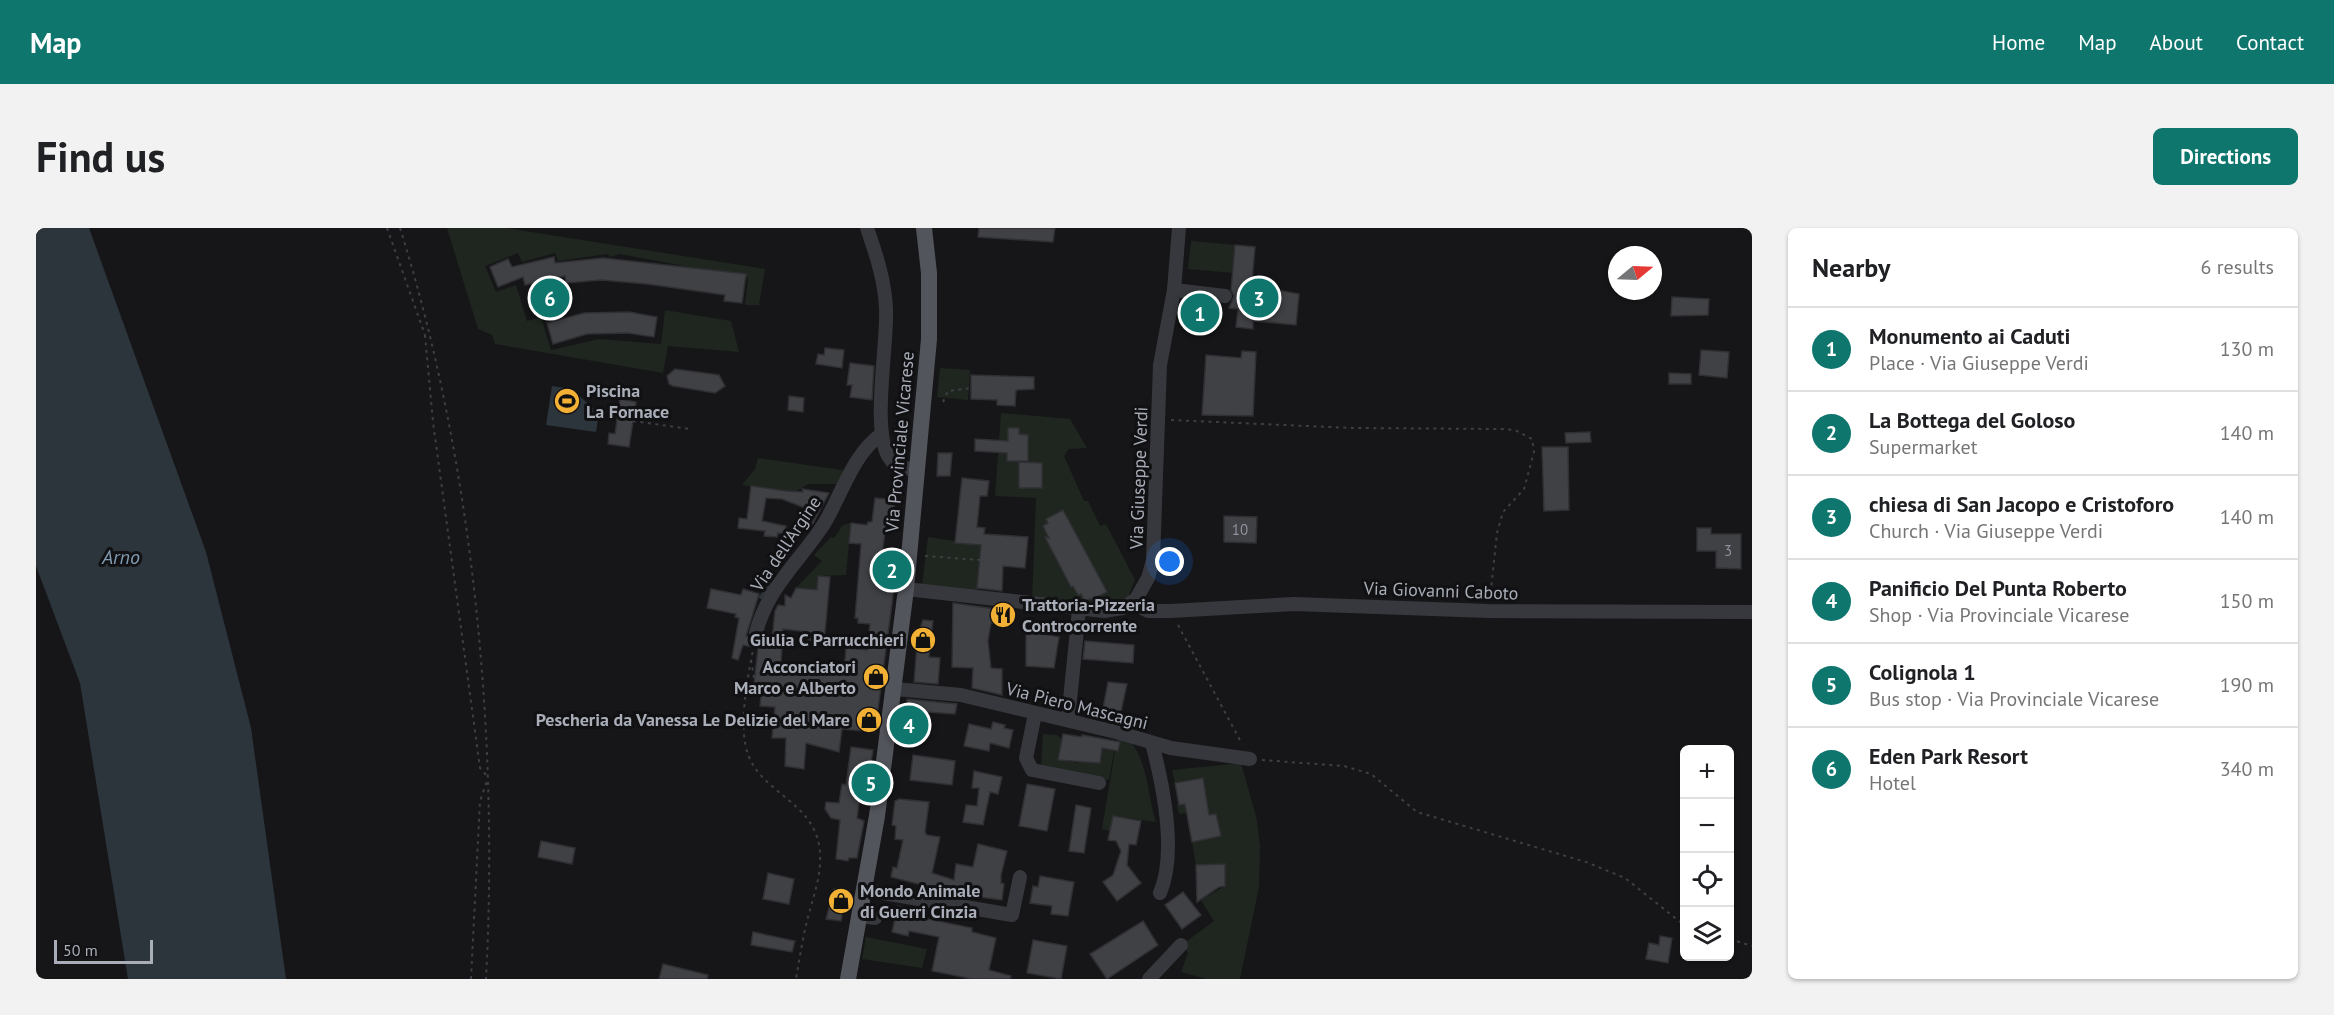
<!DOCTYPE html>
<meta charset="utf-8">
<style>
:root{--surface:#fff;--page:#f2f2f2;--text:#202124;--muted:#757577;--line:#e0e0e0;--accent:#0f766e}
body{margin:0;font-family:"PT Sans",sans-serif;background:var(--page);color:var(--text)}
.controls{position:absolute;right:18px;bottom:18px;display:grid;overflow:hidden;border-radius:9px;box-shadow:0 2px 4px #0004}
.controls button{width:54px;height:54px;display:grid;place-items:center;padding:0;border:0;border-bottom:2px solid var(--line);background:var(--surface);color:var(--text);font:30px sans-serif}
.compass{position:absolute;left:1572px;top:18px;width:54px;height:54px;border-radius:50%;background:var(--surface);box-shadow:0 2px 4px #0004;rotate:71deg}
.scale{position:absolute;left:18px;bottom:15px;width:99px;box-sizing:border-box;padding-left:6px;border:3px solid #a8adb8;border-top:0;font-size:16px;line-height:21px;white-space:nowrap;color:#a8adb8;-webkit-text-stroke:4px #111113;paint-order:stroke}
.you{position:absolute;left:1134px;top:334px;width:21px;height:21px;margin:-15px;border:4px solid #fff;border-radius:50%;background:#1a73e8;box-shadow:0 0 0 9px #1a73e833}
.badge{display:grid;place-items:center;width:39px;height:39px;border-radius:50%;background:var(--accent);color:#fff;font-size:20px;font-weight:700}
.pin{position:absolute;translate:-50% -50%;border:3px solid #fff;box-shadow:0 2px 6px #0006}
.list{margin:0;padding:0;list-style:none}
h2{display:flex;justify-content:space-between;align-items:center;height:78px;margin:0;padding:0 24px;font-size:26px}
h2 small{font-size:20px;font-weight:400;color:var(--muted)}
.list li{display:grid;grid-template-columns:39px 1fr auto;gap:18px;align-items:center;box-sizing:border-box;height:84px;padding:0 24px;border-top:2px solid var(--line)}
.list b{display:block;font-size:22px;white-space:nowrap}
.list p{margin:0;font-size:20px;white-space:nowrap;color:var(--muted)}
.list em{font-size:20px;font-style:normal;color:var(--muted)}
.icon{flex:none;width:33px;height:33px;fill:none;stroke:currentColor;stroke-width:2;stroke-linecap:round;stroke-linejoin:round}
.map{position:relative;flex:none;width:1716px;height:751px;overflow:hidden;border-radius:9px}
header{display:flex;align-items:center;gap:36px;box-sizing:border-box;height:84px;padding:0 30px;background:var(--accent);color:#fff}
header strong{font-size:28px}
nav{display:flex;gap:33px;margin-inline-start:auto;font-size:21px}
.intro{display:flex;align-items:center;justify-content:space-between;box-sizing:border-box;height:144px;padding:0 36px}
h1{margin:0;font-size:42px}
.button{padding:15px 27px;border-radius:9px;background:var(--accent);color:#fff;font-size:21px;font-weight:700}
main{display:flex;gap:36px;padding:0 36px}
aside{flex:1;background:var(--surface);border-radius:9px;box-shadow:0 2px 4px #0004}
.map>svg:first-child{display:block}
.green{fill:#1e261f}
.water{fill:#2c353c}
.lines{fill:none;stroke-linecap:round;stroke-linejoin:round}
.stream{stroke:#2c353c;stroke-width:4}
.building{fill:#404145;stroke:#303034;stroke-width:1.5}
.path{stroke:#3d3f44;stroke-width:2;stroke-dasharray:3 4.5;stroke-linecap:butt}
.minor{stroke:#37383d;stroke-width:14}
.major{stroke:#53555c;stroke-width:16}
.labels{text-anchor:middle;stroke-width:6;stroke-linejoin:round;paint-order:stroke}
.number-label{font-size:15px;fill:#8e929b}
.poi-label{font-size:18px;font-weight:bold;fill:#a8adb8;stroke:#111113;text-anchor:start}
.street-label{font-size:18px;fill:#a8adb8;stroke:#111113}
.water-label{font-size:20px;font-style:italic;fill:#7f9bb3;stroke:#111113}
</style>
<header>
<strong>Map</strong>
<nav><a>Home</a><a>Map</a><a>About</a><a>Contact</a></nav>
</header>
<div class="intro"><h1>Find us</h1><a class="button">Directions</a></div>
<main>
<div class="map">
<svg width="1716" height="751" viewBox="0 0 1716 751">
<rect width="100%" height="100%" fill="#161618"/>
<g class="green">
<polygon points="411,0 471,0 729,41 723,77 709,77 712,50 584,26 574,29 571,26 522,33 519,25 486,34 482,25 449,38 460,64 480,57 491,93 505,89 515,122 563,111 625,116 629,82 695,93 703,124 632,118 627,145 459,116 456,107 442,101"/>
<polygon points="1155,13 1199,17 1197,45 1152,41"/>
<polygon points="904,140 934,142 932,172 901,169"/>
<polygon points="965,185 1034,191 1051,220 1033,221 1028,228 1048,273 1052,273 1064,298 1070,296 1099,352 1092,369 1072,377 996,373 1000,270 959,268"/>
<polygon points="722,230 813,243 804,256 772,256 759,264 706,257 719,241"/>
<polygon points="815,295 810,347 783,348 781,362 760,360 786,333 778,327 795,309 798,310 807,297"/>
<polygon points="892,309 945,317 941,365 886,357"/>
<polygon points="1007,506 1021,507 1026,512 1023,532 1042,535 1043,532 1066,521 1078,523 1073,552 1005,538"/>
<path d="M1081 511 1094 513C1113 536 1111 567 1120 594L1077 588 1074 603 1066 601Z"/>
<polygon points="1205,535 1221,592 1224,619 1223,659 1204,751 1171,751 1145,744 1152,725 1147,716 1178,693 1165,672 1189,658 1189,636 1160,637 1156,614 1185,608 1180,586 1152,591 1151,585 1143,586 1141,576 1170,573 1167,551 1139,555 1136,542"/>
<polygon points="830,709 891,721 886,740 826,731"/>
</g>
<g class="water">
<polygon points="0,0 53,0 170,324 215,500 250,751 92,751 44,455 0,338"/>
<polygon points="516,158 535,161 563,185 560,204 510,197"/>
</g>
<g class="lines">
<polyline class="stream" points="725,369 735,357"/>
</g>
<g class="building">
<polygon points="943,0 1019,0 1017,14 942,9"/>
<polygon points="1199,17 1219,19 1216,54 1237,56 1236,61 1263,66 1260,97 1217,93 1217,101 1200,99 1202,81 1193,80 1198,68 1195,62"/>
<polygon points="518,29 519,35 567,30 710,46 706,75 688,73 689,67 611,56 565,52 530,55 529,48 489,57 487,49 462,59 454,39 472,31 476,39"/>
<polygon points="1636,69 1673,71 1672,87 1635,88"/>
<polygon points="593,84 621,89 618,109 591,105 551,106 517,116 511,95 548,85"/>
<polygon points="789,120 808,122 806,140 780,136 782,126 788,127"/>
<polygon points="1665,122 1693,124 1691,150 1663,147"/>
<polygon points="1206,123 1220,124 1217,188 1166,187 1170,127 1205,130"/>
<polygon points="814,135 838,138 836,172 814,169 816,157 811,157"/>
<polygon points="639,141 683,147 689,158 679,165 637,158 633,156 631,148"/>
<polygon points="1633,145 1655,146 1655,156 1633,156"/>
<polygon points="935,147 998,149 998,161 980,162 979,178 961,177 961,172 935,171"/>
<polygon points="753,168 768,170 767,184 752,182"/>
<polygon points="584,171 600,174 593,219 572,216 573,205 579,206"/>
<polygon points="972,200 983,200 983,206 992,207 992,233 971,233 971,225 939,223 939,211 972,213"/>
<polygon points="1554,204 1555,214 1530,215 1529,205"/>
<polygon points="1506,219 1532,219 1533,282 1508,283"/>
<polygon points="902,225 916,225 914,248 901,248"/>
<polygon points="983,234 1006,235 1006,260 983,260"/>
<polygon points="926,250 953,253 951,268 944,268 941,299 949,300 948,306 992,309 989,340 967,338 966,363 941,360 945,317 919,315"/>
<polygon points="715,258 750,263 767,264 766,261 793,265 776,297 763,292 769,280 746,271 730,270 726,293 750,298 749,306 742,305 741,309 728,308 729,303 702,300 703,290 711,291"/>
<polygon points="839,270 859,272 857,297 850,296 846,328 862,330 839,504 806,501 803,524 770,515 768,541 749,538 750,510 736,510 739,479 724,478 725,468 714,467 714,455 718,456 722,420 707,417 702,432 696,430 703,390 699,389 700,386 671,380 675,361 705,367 707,361 723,366 710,408 721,414 727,410 736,411 739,383 742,377 749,378 749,367 755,370 760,360 781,362 782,348 794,349 788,415 772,412 772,404 747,401 745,435 808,443 810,420 831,422 834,396 822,395 822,390 819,390 825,316 813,315 815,295 831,297 832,294 836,294"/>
<polygon points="1027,282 1071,364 1057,371 1048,372 1045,366 1042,367 1037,358 1035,359 1009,309 1013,310 1007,298 1012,295 1010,291"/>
<polygon points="1188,288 1221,289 1220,315 1188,314"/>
<polygon points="1661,300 1675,300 1675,306 1705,306 1705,341 1680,340 1680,323 1661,323"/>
<polygon points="917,375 974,383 973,397 955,395 952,413 955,440 966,441 966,467 936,460 937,440 916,439"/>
<polygon points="887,392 897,393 893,429 904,430 902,456 878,454 881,417 878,417"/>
<polygon points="990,403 1023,409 1018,440 990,438"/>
<polygon points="1049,413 1098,417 1097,435 1047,431"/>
<polygon points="1072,454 1091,456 1084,488 1066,486"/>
<polygon points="871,471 921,476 919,486 890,484 889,508 870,507"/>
<polygon points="957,494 969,497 968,500 977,502 973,520 954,515 953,523 928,518 933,496 955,501"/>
<polygon points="1027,506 1046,509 1046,507 1084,514 1082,523 1066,520 1064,535 1022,532"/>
<polygon points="815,519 837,522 832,555 826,554 821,590 828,593 821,630 813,630 812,633 800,631 804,592 795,590 789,581 790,574 803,575 806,556 810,557"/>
<polygon points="877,527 919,533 916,557 874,552"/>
<polygon points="938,543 966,549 962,566 954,564 947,597 927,594 930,577 941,578 943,560 936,560"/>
<polygon points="1167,550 1173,587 1180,586 1185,608 1156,614 1149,576 1143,577 1139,555"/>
<polygon points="991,556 1019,561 1011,603 983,598"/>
<polygon points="863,571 893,574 889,604 891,607 904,609 896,645 918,652 920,636 937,639 942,616 971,623 965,647 965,655 968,656 966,672 921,666 855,649 857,639 861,640 867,612 859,611 860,598 856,597 859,573"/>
<polygon points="1040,577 1055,580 1048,625 1033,623"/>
<polygon points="1077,588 1105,593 1100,617 1093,616 1091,637 1105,655 1081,673 1067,654 1077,647 1085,623 1080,613 1072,612"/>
<polygon points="505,613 539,620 536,636 502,629"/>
<polygon points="1189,636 1189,658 1183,659 1161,674 1160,637"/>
<polygon points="732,645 758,651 753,676 727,671"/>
<polygon points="1004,648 1038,654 1032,688 1015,686 1016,678 994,675 997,658 1002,659"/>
<polygon points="798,661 810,663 805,693 790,691"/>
<polygon points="1147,664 1165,687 1146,701 1129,677"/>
<polygon points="862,678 889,684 887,690 936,700 936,704 960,710 953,742 975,748 974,751 936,751 896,743 903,709 873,703 872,708 856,704"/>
<polygon points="1107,693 1122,717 1071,751 1054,726"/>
<polygon points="717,704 759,713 756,724 715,717"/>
<polygon points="1624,708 1636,710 1632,735 1610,731 1613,715 1623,717"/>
<polygon points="997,712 1031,718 1025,751 991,745"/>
<polygon points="627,736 672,747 671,751 623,751"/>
</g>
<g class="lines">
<g class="path">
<polyline points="351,0 389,107"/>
<path d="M364 0C437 232 463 509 450 751"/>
<polyline points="389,107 397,194 444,540 451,548"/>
<polyline points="907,174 912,163 935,160"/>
<polyline points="1135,192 1316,200 1463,201 1479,202 1496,211 1498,224 1488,261 1467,284 1461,305 1454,371"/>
<polyline points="597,193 654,201"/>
<polyline points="761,295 769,299"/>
<polyline points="889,328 944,332"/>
<polyline points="1142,397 1206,516"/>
<path d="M718 417C712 447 701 501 713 529 728 565 775 574 783 617 788 644 776 671 770 697 766 715 763 733 760 751"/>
<polyline points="715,432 719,455 736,458 760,457"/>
<polyline points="1226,532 1308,538 1335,546 1381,584 1550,634 1589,650 1648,697"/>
<polyline points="1694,711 1716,718"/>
<polyline points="435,751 444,573 451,553"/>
</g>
<g class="minor">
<path d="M831 0C840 26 849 53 850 81 852 117 834 208 855 232 861 240 870 240 880 242"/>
<polyline points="1138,62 1189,68"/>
<polyline points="870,361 1068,383 1087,380 1100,371 1112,350 1117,332 1124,137 1138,62 1143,0"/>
<polyline points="1096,375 1112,383 1135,383 1258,376 1452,383 1716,384"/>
<path d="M720 405C731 360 764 333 788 296 806 266 816 228 844 207"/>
<polyline points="859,461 925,467 1084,505 1135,520 1214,531"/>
<polyline points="999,486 990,530 996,542 1063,555"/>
<polyline points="1032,492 1043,382"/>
<path d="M1116 515C1127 557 1141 625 1124 665"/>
<polyline points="830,662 976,687 984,649"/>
<polyline points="825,688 839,690"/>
<polyline points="1113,751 1145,717"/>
</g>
<polyline class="major" points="812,751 841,588 870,361 893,111 893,45 888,0"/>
</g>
<defs>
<g id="stadium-disc" transform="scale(1.35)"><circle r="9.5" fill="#f2b134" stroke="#111113"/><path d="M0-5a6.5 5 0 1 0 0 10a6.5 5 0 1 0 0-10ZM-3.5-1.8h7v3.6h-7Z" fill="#111"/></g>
<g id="restaurant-disc" transform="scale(1.35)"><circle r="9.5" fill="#f2b134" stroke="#111113"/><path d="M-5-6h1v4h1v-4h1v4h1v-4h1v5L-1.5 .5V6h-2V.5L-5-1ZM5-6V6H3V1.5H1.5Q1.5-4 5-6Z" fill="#111"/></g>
<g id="shop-disc" transform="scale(1.35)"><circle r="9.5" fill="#f2b134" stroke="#111113"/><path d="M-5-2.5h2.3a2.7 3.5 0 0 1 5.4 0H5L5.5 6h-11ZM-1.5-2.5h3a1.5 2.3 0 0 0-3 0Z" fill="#111"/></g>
</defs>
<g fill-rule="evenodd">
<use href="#stadium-disc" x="531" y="173"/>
<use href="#restaurant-disc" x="967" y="387"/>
<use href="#shop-disc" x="887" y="412"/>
<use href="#shop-disc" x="840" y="449"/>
<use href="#shop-disc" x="833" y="492"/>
<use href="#shop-disc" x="805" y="673"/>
</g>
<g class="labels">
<g class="number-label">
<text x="1204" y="307">10</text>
<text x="1692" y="328">3</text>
</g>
<g class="poi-label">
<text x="550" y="169">Piscina<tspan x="550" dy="21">La Fornace</tspan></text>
<text x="986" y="383">Trattoria-Pizzeria<tspan x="986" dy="21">Controcorrente</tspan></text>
<text x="868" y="418" text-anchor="end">Giulia C Parrucchieri</text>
<text x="820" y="445" text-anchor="end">Acconciatori<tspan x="820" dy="21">Marco e Alberto</tspan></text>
<text x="814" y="498" text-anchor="end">Pescheria da Vanessa Le Delizie del Mare</text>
<text x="824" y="669">Mondo Animale<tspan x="824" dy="21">di Guerri Cinzia</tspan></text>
</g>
<g class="street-label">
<text transform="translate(864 214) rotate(-85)" y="6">Via Provinciale Vicarese</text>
<text transform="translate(1103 250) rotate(-88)" y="6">Via Giuseppe Verdi</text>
<text transform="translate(750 316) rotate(-56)" y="6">Via dell'Argine</text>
<text transform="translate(1405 363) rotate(2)" y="6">Via Giovanni Caboto</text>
<text transform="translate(1041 478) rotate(14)" y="6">Via Piero Mascagni</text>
</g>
<g class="water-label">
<text x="85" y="336">Arno</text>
</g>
</g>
</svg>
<div class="controls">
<button>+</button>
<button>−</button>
<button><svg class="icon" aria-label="locate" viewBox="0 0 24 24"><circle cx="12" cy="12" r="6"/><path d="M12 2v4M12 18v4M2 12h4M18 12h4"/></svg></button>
<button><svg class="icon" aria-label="layers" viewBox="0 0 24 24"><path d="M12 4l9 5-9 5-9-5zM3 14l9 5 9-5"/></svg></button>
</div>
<svg class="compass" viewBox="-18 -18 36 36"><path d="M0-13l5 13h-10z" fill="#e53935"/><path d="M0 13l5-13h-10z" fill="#757577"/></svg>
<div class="scale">50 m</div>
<div class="you"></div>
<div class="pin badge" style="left:1164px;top:85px">1</div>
<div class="pin badge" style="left:856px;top:342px">2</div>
<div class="pin badge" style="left:1223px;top:70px">3</div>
<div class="pin badge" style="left:873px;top:497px">4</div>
<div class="pin badge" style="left:835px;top:555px">5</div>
<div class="pin badge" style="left:514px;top:70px">6</div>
</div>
<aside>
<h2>Nearby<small>6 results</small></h2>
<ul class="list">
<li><span class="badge">1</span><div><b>Monumento ai Caduti</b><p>Place · Via Giuseppe Verdi</p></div><em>130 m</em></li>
<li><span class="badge">2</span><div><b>La Bottega del Goloso</b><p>Supermarket</p></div><em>140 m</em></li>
<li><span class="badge">3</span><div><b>chiesa di San Jacopo e Cristoforo</b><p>Church · Via Giuseppe Verdi</p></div><em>140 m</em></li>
<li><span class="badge">4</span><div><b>Panificio Del Punta Roberto</b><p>Shop · Via Provinciale Vicarese</p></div><em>150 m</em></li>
<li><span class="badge">5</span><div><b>Colignola 1</b><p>Bus stop · Via Provinciale Vicarese</p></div><em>190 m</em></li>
<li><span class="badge">6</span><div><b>Eden Park Resort</b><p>Hotel</p></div><em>340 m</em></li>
</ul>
</aside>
</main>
